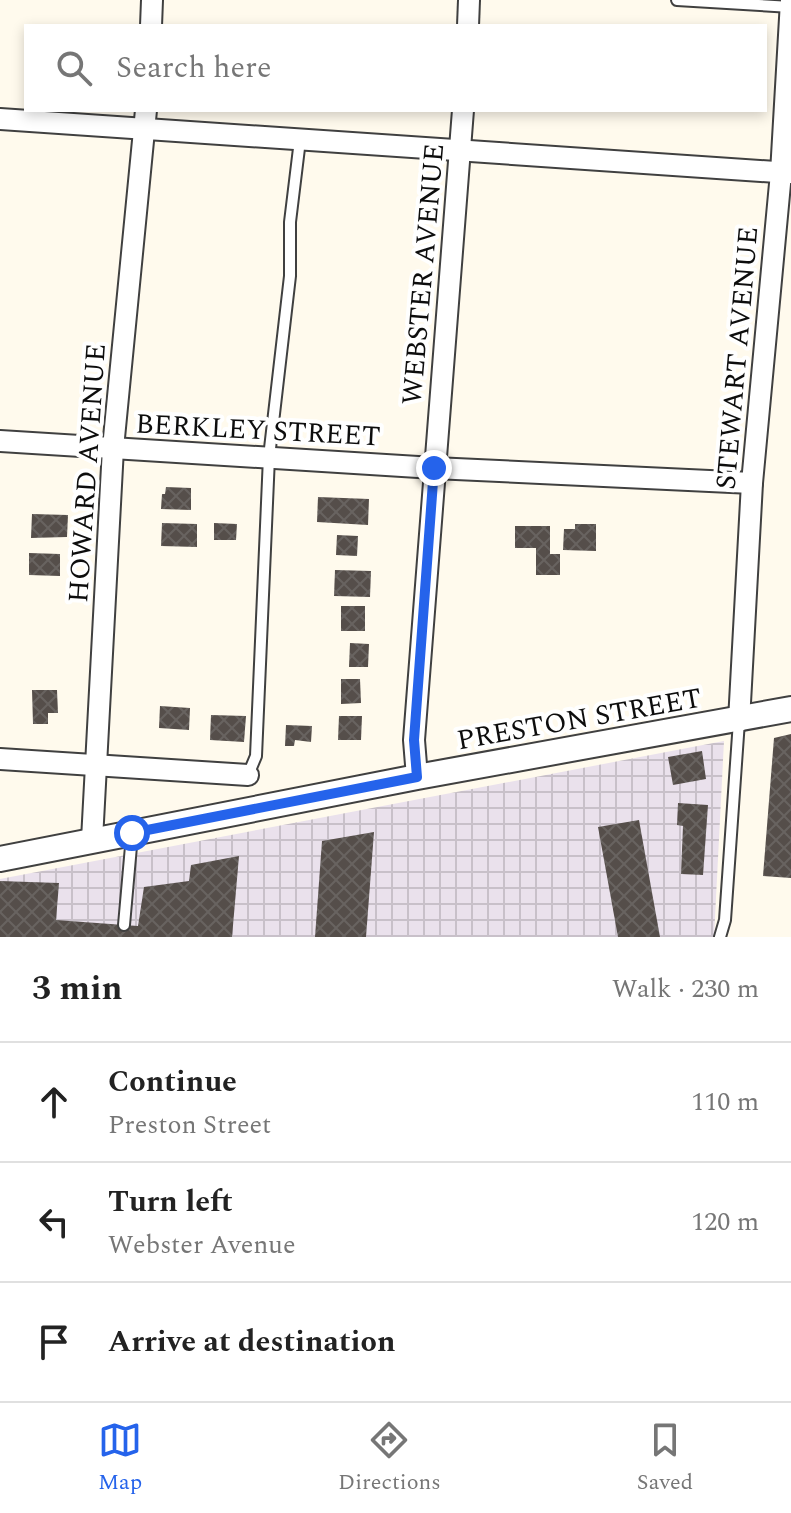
<!DOCTYPE html>
<meta charset="utf-8">
<style>
:root{--surface:#fff;--page:#f6f6f6;--text:#222;--muted:#767676;--line:#e0e0e0;--accent:#2563eb}
body{margin:0;font-family:Spectral,serif;background:var(--page);color:var(--text)}
.stop{position:absolute;width:24px;height:24px;margin:-18px;border:6px solid #2563eb;border-radius:50%;background:#fff}
.stop.end{background:#2563eb;border-color:#fff;box-shadow:0 2px 8px #0008}
.list{margin:0;padding:0;list-style:none}
h2{display:flex;justify-content:space-between;align-items:center;height:104px;margin:0;padding:0 32px;font-size:34px}
h2 small{font-size:26px;font-weight:400;color:var(--muted)}
.list li{display:grid;grid-template-columns:52px 1fr auto;gap:24px;align-items:center;box-sizing:border-box;height:120px;padding:0 32px;border-top:2px solid var(--line)}
.list b{display:block;font-size:30px;white-space:nowrap}
.list p{margin:0;font-size:26px;white-space:nowrap;color:var(--muted)}
.list em{font-size:26px;font-style:normal;color:var(--muted)}
.icon{flex:none;width:44px;height:44px;fill:none;stroke:currentColor;stroke-width:2;stroke-linecap:round;stroke-linejoin:round}
.map{position:relative;flex:none;width:791px;height:937px;overflow:hidden}
.search{position:absolute;background:var(--surface);box-shadow:0 4px 12px #0003;left:24px;right:24px;top:24px;height:88px;display:flex;align-items:center;gap:20px;box-sizing:border-box;padding:0 28px;border-radius:0px;color:var(--muted);font-size:30px}
.sheet{height:464px;background:var(--surface)}
nav{display:flex;justify-content:space-around;align-items:center;box-sizing:border-box;height:112px;border-top:2px solid var(--line);background:var(--surface);font-size:22px;color:var(--muted)}
nav a{display:grid;justify-items:center;gap:4px}
nav .on{color:var(--accent)}
.map>svg:first-child{display:block}
.industrial{fill:url(#industrial-grid)}
.building{fill:url(#building-cross-hatch)}
.lines{fill:none;stroke-linecap:round;stroke-linejoin:round}
.service-casing{stroke:#404040;stroke-width:14}
.minor-casing{stroke:#404040;stroke-width:24}
.tertiary-casing{stroke:#404040;stroke-width:28}
.service{stroke:#fff;stroke-width:10}
.minor{stroke:#fff;stroke-width:20}
.tertiary{stroke:#fff;stroke-width:24}
.route{stroke:#2563eb;stroke-width:10}
.labels{text-anchor:middle;stroke-width:8;stroke-linejoin:round;paint-order:stroke}
.street-label{font-size:28px;fill:#0d0d0d;stroke:#fff}
</style>
<div class="map">
<svg width="791" height="937" viewBox="0 0 791 937">
<defs>
<pattern id="industrial-grid" width="8" height="8" patternUnits="userSpaceOnUse" patternTransform="scale(2)"><rect width="8" height="8" fill="#eae1ec"/><path d="M0 4h8M4 0v8" fill="none" stroke="#c8c0c9"/></pattern>
<pattern id="building-cross-hatch" width="8" height="8" patternUnits="userSpaceOnUse" patternTransform="scale(2)"><rect width="8" height="8" fill="#554e4a"/><path d="M0 0l8 8M0 8l8-8" fill="none" stroke="#686360"/></pattern>
</defs>
<rect width="100%" height="100%" fill="#fffaed"/>
<polygon class="industrial" points="724,741 714,937 0,937 0,879"/>
<g class="building">
<polygon points="166,487 191,488 191,510 161,509 162,494 165,494"/>
<polygon points="318,497 369,499 368,525 317,522"/>
<polygon points="32,514 68,515 67,537 31,538"/>
<polygon points="162,523 197,524 197,547 161,546"/>
<polygon points="214,523 237,524 236,540 214,540"/>
<polygon points="575,524 596,524 596,551 563,550 564,529 575,529"/>
<polygon points="515,526 550,526 550,554 560,554 560,575 536,575 536,548 515,548"/>
<polygon points="337,535 358,536 357,556 336,555"/>
<polygon points="29,553 60,554 60,576 29,575"/>
<polygon points="335,570 371,571 370,597 334,596"/>
<rect x="341" y="606" width="24" height="25"/>
<polygon points="350,643 369,644 368,667 349,667"/>
<polygon points="341,679 360,679 361,703 341,704"/>
<polygon points="32,690 57,690 58,713 48,713 48,724 33,724"/>
<polygon points="160,706 190,708 189,730 159,728"/>
<polygon points="211,715 246,716 244,742 210,740"/>
<polygon points="339,716 362,716 361,740 338,740"/>
<polygon points="286,725 312,726 311,742 295,740 294,746 285,746"/>
<polygon points="791,734 791,878 763,876 774,738"/>
<polygon points="702,751 706,779 673,785 668,757"/>
<polygon points="678,803 708,805 703,875 681,874 683,826 677,825"/>
<polygon points="639,820 660,937 618,937 598,827"/>
<polygon points="374,832 366,937 315,937 322,841"/>
<polygon points="239,856 232,937 0,937 0,881 59,883 56,920 138,926 144,887 189,881 191,865"/>
</g>
<g class="lines">
<g class="service-casing">
<g id="service">
<polyline points="677,0 791,7"/>
<polyline points="248,775 256,756 269,457 290,276 290,222 300,140"/>
<polyline points="124,925 132,835"/>
<polyline points="720,937 725,920 739,721"/>
</g>
</g>
<g class="minor-casing">
<g id="minor">
<polyline points="151,26 152,0"/>
<polyline points="468,26 469,0"/>
<polyline points="0,119 791,173"/>
<polyline points="0,441 434,468 752,483"/>
<polyline points="739,721 752,483 781,173 791,1"/>
<polyline points="0,759 248,775"/>
<polyline points="417,777 414,740 463,110"/>
<polyline points="92,840 113,448 146,110"/>
</g>
</g>
<g class="tertiary-casing">
<polyline id="tertiary" points="0,859 417,777 791,709"/>
</g>
<use href="#service" class="service"/>
<use href="#minor" class="minor"/>
<use href="#tertiary" class="tertiary"/>
</g>
<g class="lines">
<polyline class="route" points="132,833 417,777 414,740 434,468"/>
</g>
<g class="labels">
<g class="street-label">
<text transform="translate(422 274) rotate(-85)" y="10">WEBSTER AVENUE</text>
<text transform="translate(736 358) rotate(-85)" y="10">STEWART AVENUE</text>
<text transform="translate(258 429) rotate(3)" y="10">BERKLEY STREET</text>
<text transform="translate(86 473) rotate(-86)" y="10">HOWARD AVENUE</text>
<text transform="translate(579 718) rotate(-10)" y="10">PRESTON STREET</text>
</g>
</g>
</svg>
<div class="stop" style="left:132px;top:833px"></div>
<div class="stop end" style="left:434px;top:468px"></div>
<div class="search"><svg class="icon" aria-label="search" viewBox="0 0 24 24"><circle cx="10" cy="10" r="6"/><path d="M15 15l6 6"/></svg>Search here</div>
</div>
<section class="sheet">
<h2>3 min<small>Walk · 230 m</small></h2>
<ul class="list">
<li><svg class="icon" aria-label="ahead" viewBox="0 0 24 24"><path d="M12 20V5M6 11l6-6 6 6"/></svg><div><b>Continue</b><p>Preston Street</p></div><em>110 m</em></li>
<li><svg class="icon" aria-label="left" viewBox="0 0 24 24"><path d="M17 20v-9H6M10 6l-5 5 5 5"/></svg><div><b>Turn left</b><p>Webster Avenue</p></div><em>120 m</em></li>
<li><svg class="icon" aria-label="arrive" viewBox="0 0 24 24"><path d="M6 21V4h12l-3 4 3 4H6"/></svg><div><b>Arrive at destination</b></div></li>
</ul>
</section>
<nav>
<a class="on"><svg class="icon" aria-label="map" viewBox="0 0 24 24"><path d="M3 6l6-2 6 2 6-2v14l-6 2-6-2-6 2zM9 4v14M15 6v14"/></svg>Map</a>
<a><svg class="icon" aria-label="directions" viewBox="0 0 24 24"><path d="M12 3l9 9-9 9-9-9zM9 14v-3h6M13 9l2 2-2 2"/></svg>Directions</a>
<a><svg class="icon" aria-label="saved" viewBox="0 0 24 24"><path d="M7 4h10v16l-5-4-5 4z"/></svg>Saved</a>
</nav>
